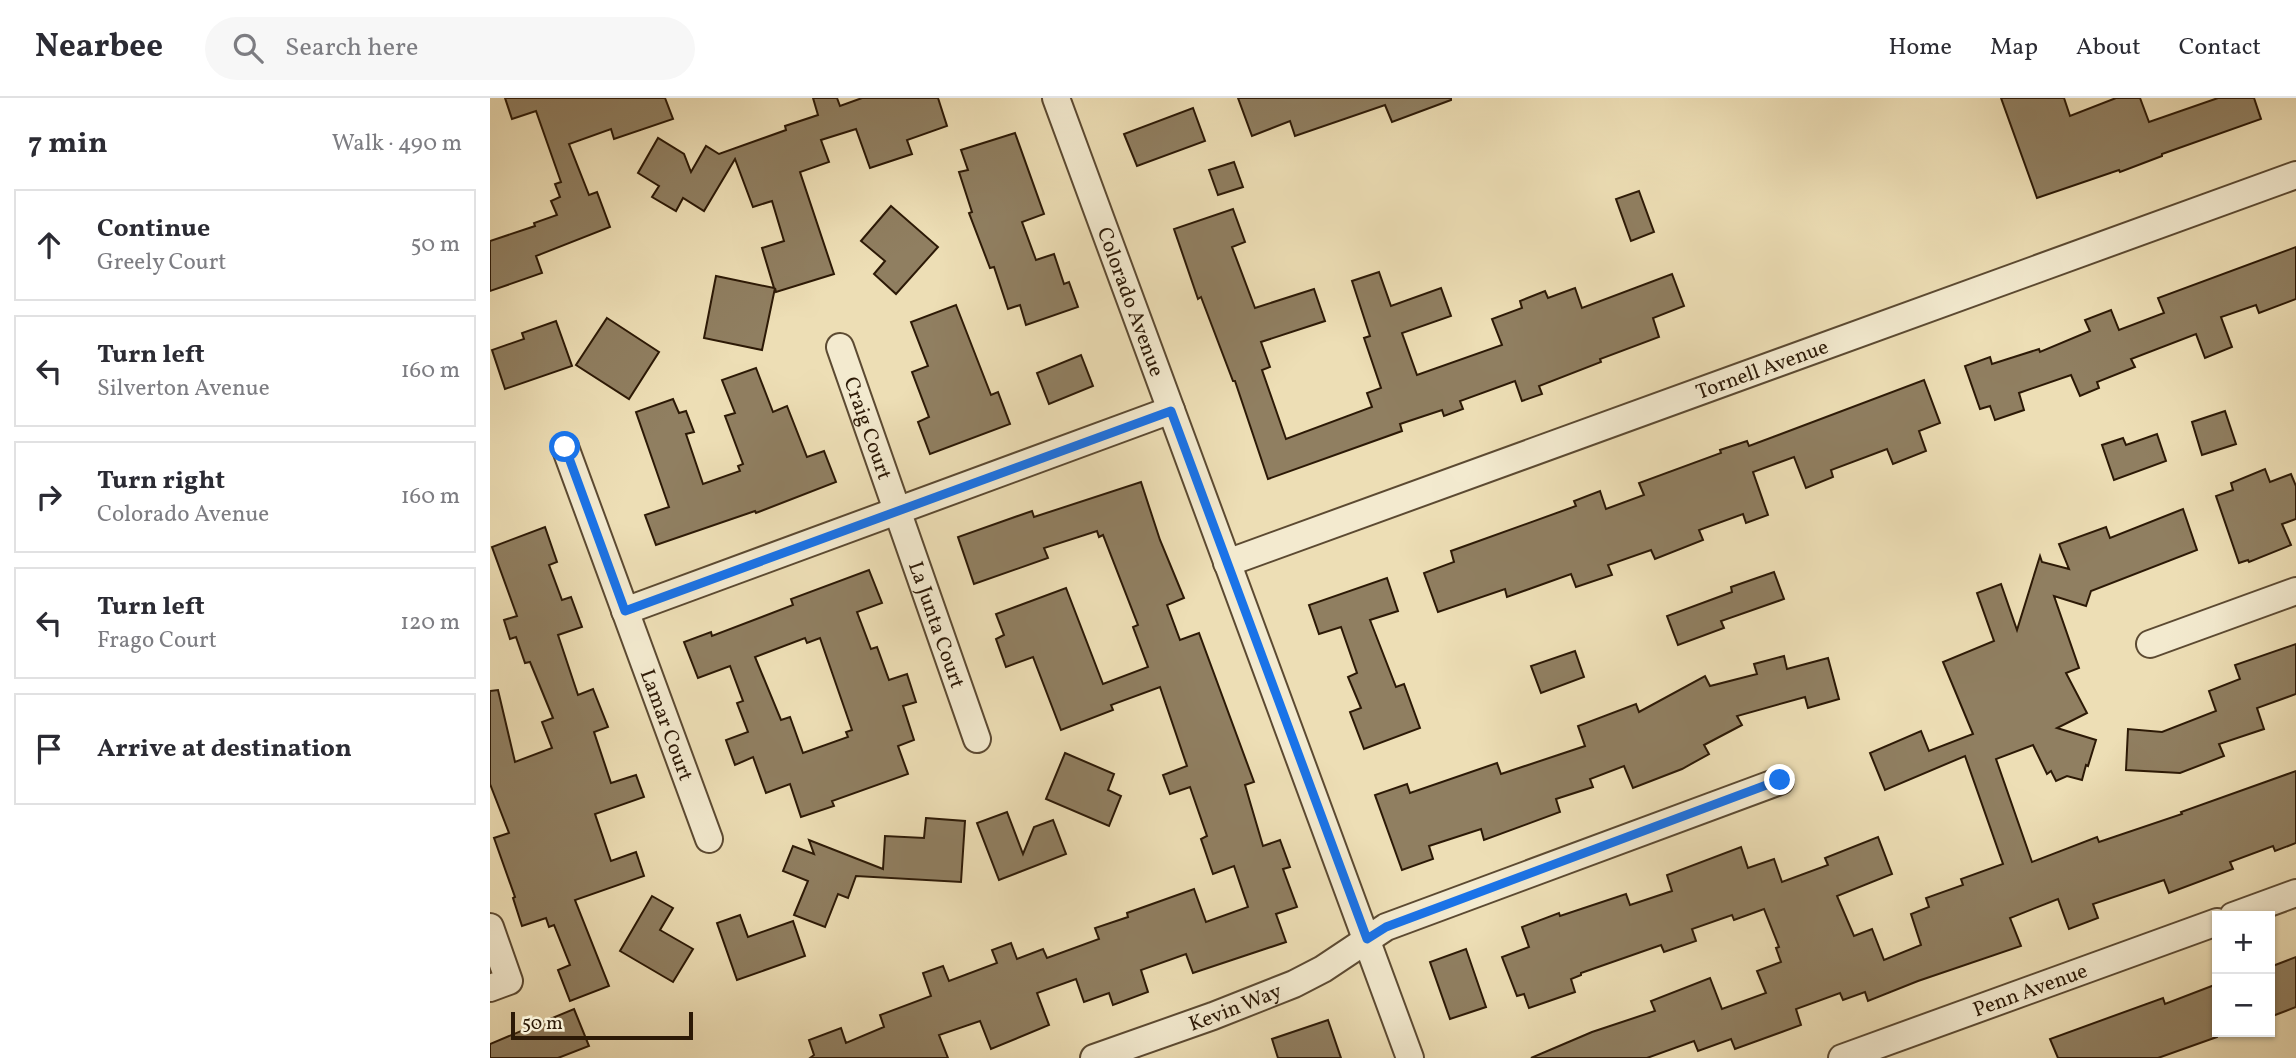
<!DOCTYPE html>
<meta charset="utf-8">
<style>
:root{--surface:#fff;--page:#f7f7f7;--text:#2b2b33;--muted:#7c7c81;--line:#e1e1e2}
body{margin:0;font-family:Vollkorn,serif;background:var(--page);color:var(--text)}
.controls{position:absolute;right:21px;bottom:21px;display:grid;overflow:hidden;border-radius:0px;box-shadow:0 2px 5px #0004}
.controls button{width:63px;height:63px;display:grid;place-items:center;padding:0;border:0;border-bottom:2px solid var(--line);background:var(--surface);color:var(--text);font:35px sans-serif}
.scale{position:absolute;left:21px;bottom:18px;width:182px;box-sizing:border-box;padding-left:7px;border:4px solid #2c1906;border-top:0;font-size:19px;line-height:24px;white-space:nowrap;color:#2c1906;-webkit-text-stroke:5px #f3eacf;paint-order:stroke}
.stop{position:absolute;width:21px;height:21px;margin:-16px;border:5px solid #1a73e8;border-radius:50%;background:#fff}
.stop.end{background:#1a73e8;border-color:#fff;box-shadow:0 2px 7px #0008}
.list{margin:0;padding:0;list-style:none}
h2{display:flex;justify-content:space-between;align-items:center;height:91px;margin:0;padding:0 28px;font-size:30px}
h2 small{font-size:23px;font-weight:400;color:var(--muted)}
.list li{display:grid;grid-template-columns:46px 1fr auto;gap:21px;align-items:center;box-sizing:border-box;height:112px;margin:0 14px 14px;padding:0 14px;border:2px solid var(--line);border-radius:0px}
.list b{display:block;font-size:26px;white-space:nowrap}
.list p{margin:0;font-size:23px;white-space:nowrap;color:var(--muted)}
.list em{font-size:23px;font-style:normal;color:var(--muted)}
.icon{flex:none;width:38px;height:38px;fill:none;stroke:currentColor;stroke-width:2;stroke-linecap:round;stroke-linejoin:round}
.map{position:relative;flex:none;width:1806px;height:960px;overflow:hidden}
header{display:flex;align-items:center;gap:42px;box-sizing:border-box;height:98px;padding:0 35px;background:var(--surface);border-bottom:2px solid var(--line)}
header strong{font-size:33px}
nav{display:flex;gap:38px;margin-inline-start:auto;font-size:24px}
.search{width:490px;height:63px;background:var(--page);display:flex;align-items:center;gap:18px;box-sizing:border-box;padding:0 24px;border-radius:38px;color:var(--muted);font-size:26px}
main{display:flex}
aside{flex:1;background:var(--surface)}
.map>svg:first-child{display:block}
.building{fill:#907f61;stroke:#2c1906;stroke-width:2;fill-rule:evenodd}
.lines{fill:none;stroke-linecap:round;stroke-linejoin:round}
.street-casing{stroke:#5c4a32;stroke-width:30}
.street{stroke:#f3eacf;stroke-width:26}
.route{stroke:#1a73e8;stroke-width:9}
.labels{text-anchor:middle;stroke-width:5;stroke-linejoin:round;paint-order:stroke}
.street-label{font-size:21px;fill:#2c1906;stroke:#f3eacf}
</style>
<header>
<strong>Nearbee</strong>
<div class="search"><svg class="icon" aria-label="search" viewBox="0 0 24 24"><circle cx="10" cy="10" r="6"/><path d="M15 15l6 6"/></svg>Search here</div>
<nav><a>Home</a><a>Map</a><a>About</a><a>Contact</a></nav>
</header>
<main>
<aside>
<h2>7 min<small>Walk · 490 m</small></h2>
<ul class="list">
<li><svg class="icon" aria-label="ahead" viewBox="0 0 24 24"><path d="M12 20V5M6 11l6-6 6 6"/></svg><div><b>Continue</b><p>Greely Court</p></div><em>50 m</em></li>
<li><svg class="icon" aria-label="left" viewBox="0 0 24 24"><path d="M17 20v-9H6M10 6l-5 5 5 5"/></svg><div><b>Turn left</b><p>Silverton Avenue</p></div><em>160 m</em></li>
<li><svg class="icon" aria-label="right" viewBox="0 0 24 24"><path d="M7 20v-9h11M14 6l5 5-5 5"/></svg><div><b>Turn right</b><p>Colorado Avenue</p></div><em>160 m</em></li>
<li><svg class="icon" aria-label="left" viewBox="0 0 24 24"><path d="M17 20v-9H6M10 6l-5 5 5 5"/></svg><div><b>Turn left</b><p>Frago Court</p></div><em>120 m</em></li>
<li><svg class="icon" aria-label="arrive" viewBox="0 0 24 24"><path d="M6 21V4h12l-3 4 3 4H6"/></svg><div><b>Arrive at destination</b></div></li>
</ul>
</aside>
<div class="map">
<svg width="1806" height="960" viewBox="0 0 1806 960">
<rect width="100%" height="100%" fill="#eddeb5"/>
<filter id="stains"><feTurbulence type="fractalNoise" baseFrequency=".00286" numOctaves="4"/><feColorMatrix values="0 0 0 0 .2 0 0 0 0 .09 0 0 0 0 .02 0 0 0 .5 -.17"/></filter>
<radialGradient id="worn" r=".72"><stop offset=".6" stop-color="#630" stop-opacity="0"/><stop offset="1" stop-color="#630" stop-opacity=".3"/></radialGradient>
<g class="building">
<polygon points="15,0 175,0 183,21 124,41 121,31 79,46 99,97 107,94 120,129 46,158 52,175 0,193 0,143 45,128 44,125 67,117 61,103 70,99 65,86 71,84 46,13 22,21"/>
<polygon points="323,0 347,0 350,8 372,0 448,0 457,28 417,42 422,56 380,70 366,31 331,42 339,64 310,74 344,176 286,194 285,190 272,252 214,240 226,178 284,190 272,150 294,143 282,103 263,109 245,61 214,113 193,100 186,113 162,99 169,88 148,75 168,40 194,56 201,74 216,48 229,56 296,32 295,28 328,17"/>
<polygon points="748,0 961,0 961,2 902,24 895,7 805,38 800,23 762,38"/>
<polygon points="1511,0 1574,0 1580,18 1626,0 1650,0 1659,24 1728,0 1764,0 1771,21 1672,56 1672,58 1630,74 1629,72 1547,100"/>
<polygon points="703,10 715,43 647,68 634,36"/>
<polygon points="525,35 554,116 532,124 546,162 564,156 574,186 579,184 588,209 536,227 530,207 518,211 504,169 500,170 479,115 482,114 469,74 478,72 471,52"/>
<polygon points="744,64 753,89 728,97 719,72"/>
<polygon points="1149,93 1164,134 1141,143 1126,101"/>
<polygon points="401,108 448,149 406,196 384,176 395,163 371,143"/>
<polygon points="743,111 755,144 742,149 765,210 824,191 835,223 771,244 780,269 772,272 796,341 882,309 877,295 891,290 874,240 880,238 862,183 889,174 901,208 951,190 961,218 912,235 927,277 1012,247 1002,221 1032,210 1030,203 1055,193 1058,200 1085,190 1092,210 1182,176 1194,208 1163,220 1169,239 1110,261 1111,264 1049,288 1052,296 1032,303 1025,283 970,303 973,311 954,318 952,312 910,326 912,333 778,381 745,283 743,283 711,199 708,201 684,131"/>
<polygon points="1806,149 1806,201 1769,215 1766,207 1731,219 1742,249 1715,260 1706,236 1641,261 1645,269 1607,284 1609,290 1590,298 1581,277 1529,295 1534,312 1505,322 1500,308 1490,311 1475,268 1500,259 1502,266 1549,251 1550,254 1600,233 1595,222 1621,212 1629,232 1674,215 1668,200"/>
<polygon points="466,207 501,297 508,294 520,326 440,356 428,324 439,319 422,274 438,268 421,224"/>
<polygon points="117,220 169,254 139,301 86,267"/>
<polygon points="66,223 82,268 15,291 2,252 34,241 32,235"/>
<polygon points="591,257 603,288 559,306 547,275"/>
<polygon points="266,270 283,314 297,308 317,359 334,353 346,384 266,415 265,413 166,447 155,417 179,409 146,314 183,301 189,315 196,313 204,334 196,336 213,386 250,373 248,368 253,366 235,318 245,315 232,282"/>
<polygon points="1434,282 1450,325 1429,333 1436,353 1403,366 1397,351 1341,372 1343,379 1316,390 1304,359 1263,374 1278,417 1256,425 1253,416 1209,432 1213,442 1165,461 1161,452 1118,467 1122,477 1086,489 1081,476 1017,499 1015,491 948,514 934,475 964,464 961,453 1086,408 1084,403 1110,393 1116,411 1154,397 1149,385 1231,355 1230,352 1257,343 1259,348"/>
<polygon points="1735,313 1746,346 1712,357 1702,324"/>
<polygon points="1667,336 1676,363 1624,382 1612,347 1633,340 1636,347"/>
<polygon points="1775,371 1780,384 1801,376 1806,388 1806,421 1792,426 1801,447 1759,464 1758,462 1749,465 1726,398 1743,392 1741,385"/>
<polygon points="651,384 670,442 694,500 677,507 690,542 709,535 764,684 755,687 773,748 790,742 800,769 793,771 807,809 786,816 796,844 703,875 696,856 651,872 658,894 623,907 619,895 594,904 586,881 547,895 559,927 501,951 490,923 449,937 458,960 320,960 324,957 319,942 351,930 356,945 394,929 390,917 441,898 433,875 453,868 459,883 507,865 502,852 521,845 527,861 553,851 557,860 609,841 605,830 638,819 637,815 704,791 716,824 758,809 744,768 723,776 711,741 717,738 700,689 680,696 673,677 697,668 670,589 621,607 623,612 571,632 543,559 516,569 506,541 514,537 506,516 576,490 613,586 658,569 643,529 648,527 613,437 609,439 607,433 554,450 558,460 484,486 468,439 542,413 544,419"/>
<polygon points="1693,411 1707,452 1601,493 1596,508 1564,498 1589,570 1576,575 1597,615 1567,630 1606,642 1598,668 1596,667 1592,682 1577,678 1566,683 1561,673 1557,676 1543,647 1506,661 1542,764 1607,739 1609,744 1692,716 1691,714 1806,673 1806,745 1785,753 1783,748 1740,764 1743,771 1679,795 1674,782 1603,806 1608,820 1579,831 1568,801 1520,820 1531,848 1428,883 1378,903 1375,894 1353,902 1350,895 1306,911 1311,927 1245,951 1241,941 1208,953 1204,943 1157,960 1041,960 1102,934 1165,913 1161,903 1220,880 1232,911 1276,895 1267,873 1291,864 1286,850 1289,849 1274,811 1244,822 1242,817 1202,831 1206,843 1174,854 1171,847 1091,875 1091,877 1081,881 1085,894 1039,910 1034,896 1027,898 1012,859 1039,849 1032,829 1069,815 1070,818 1136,796 1140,807 1182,793 1177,777 1251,749 1258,770 1284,761 1292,784 1338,767 1335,760 1388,739 1402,776 1347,798 1364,838 1382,831 1394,862 1431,847 1421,816 1439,809 1436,800 1473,787 1471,781 1513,766 1475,658 1395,692 1380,655 1431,633 1439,653 1483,636 1453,564 1504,543 1487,495 1511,486 1527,532 1550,458 1552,464 1579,471 1569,446 1616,429 1620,440"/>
<polygon points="55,429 67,464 59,467 72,502 81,499 92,529 68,537 88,597 103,591 118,629 104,634 121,685 146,677 154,699 105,716 121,763 146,754 154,778 85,802 119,888 80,903 68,872 80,867 64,827 59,829 56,820 32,828 23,800 25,799 4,740 19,735 0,686 0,593 8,592 25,664 62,650 52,624 63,620 40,564 35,565 26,539 20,541 14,522 27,518 2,449"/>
<path d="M379 472 392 505 367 514 381 551 387 549 399 582 417 576 426 604 413 608 424 642 408 648 418 676 342 703 344 708 311 719 300 686 276 695 263 659 245 667 236 642 258 634 247 605 253 603 240 568 208 580 194 544 221 534 222 538 303 507 301 501ZM315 540 317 545 330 540 362 632 356 634 358 639 313 655 300 619 291 622 265 559Z"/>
<polygon points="1284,474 1294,501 1231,523 1234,530 1188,547 1177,518 1242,494 1241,489"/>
<polygon points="897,480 908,513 880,522 906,589 914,586 930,630 874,651 860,614 871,610 858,579 867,575 851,529 829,536 819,507"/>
<polygon points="1806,546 1806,596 1767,610 1774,631 1729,646 1734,658 1690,675 1636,672 1638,631 1672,634 1726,613 1719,593 1750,581 1745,567"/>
<polygon points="1085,553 1094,579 1051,595 1041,568"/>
<polygon points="1294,558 1297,571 1338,560 1349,601 1318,610 1315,599 1247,618 1252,627 1214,647 1219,656 1192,671 1143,690 1134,668 1100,681 1103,689 1066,701 1070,714 994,742 991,731 939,748 943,761 912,772 885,697 917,686 920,695 1007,665 1011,676 1095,648 1088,628 1146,606 1149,614 1215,578 1220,588 1267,576 1264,566"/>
<polygon points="575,655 624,676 618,692 631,698 619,728 556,701"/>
<polygon points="517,714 533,756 544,729 563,722 576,756 509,782 487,725"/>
<polygon points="436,720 475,723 471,784 366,778 358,800 348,796 335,829 304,817 318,783 293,773 303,748 324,756 319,742 393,771 395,738 434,740"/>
<polygon points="162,798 183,810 170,832 203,851 183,884 130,853"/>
<polygon points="250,817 258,839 303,823 315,858 247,882 227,825"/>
<polygon points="976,851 996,909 960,921 940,864"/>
<polygon points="1806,859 1806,909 1780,919 1780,869"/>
<polygon points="1727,886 1727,939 1668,960 1568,960 1560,941 1673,900 1675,906"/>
<polygon points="84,911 99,948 68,960 0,960 0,946"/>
<polygon points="838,922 851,960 788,960 782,941"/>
</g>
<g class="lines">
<g class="street-casing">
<g id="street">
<path id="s1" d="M566 0 920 960"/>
<path id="s2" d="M350 249 487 641"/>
<path id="s3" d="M75 349 219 741"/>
<path id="s4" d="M737 465 1806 77"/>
<polyline points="135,513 681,312"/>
<polyline points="1660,546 1806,493"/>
<polyline points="1743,818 1806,795"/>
<polyline points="0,829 19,883 0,890"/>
<path id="s5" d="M604 960 723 918 804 886 833 871 896 829 1290 683"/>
<path id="s6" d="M1352 960 1727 824"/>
</g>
</g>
<use href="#street" class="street"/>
</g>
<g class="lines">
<polyline class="route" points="75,349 135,513 681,313 877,841 896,829 1290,682"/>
</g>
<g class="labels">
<g class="street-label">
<text dy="7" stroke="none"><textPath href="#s1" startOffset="217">Colorado Avenue</textPath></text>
<text dy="7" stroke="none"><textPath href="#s4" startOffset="569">Tornell Avenue</textPath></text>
<text dy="7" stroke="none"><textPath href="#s2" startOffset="86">Craig Court</textPath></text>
<text dy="7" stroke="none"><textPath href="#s2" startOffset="294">La Junta Court</textPath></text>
<text dy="7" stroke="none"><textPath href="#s3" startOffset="296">Lamar Court</textPath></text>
<text dy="7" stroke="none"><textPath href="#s6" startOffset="200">Penn Avenue</textPath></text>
<text dy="7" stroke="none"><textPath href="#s5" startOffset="150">Kevin Way</textPath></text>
</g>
</g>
<rect width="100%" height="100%" filter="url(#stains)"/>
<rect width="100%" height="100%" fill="url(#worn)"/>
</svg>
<div class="controls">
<button>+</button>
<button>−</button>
</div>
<div class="scale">50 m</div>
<div class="stop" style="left:75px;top:349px"></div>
<div class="stop end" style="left:1290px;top:682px"></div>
</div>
</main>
